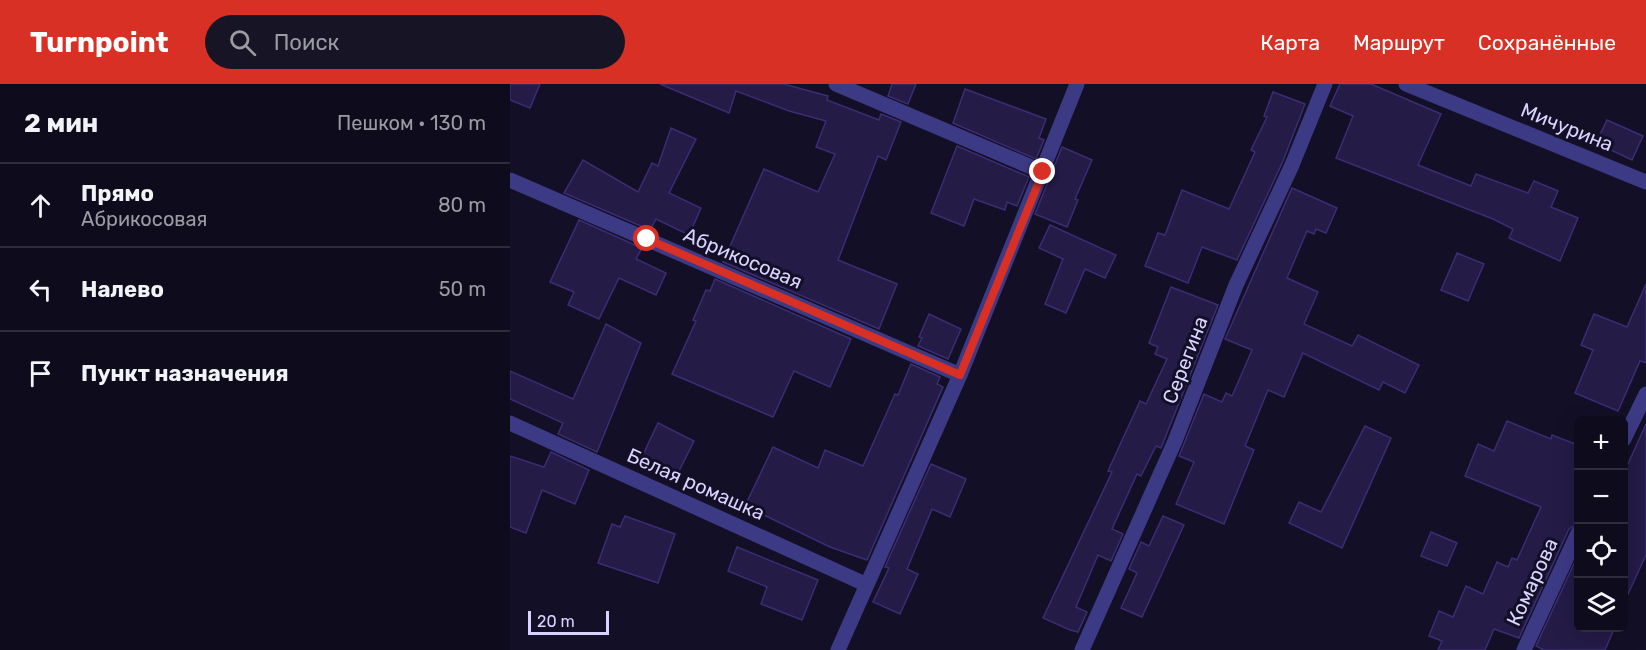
<!DOCTYPE html>
<html lang="ru">
<meta charset="utf-8">
<style>
:root{--surface:#0e0b1c;--page:#171425;--text:#f1f3f6;--muted:#9b9ba3;--line:#2e2b3b;--accent:#d93025}
body{margin:0;font-family:Rubik,sans-serif;background:var(--page);color:var(--text)}
.controls{position:absolute;right:18px;bottom:18px;display:grid;overflow:hidden;border-radius:9px;box-shadow:0 6px 24px #0002}
.controls button{width:54px;height:54px;display:grid;place-items:center;padding:0;border:0;border-bottom:2px solid var(--line);background:var(--surface);color:var(--text);font:30px sans-serif}
.scale{position:absolute;left:18px;bottom:15px;width:81px;box-sizing:border-box;padding-left:6px;border:3px solid #d9d4ff;border-top:0;font-size:16px;line-height:21px;white-space:nowrap;color:#d9d4ff;-webkit-text-stroke:4px #130f26;paint-order:stroke}
.stop{position:absolute;width:18px;height:18px;margin:-14px;border:4px solid #d93025;border-radius:50%;background:#fff}
.stop.end{background:#d93025;border-color:#fff;box-shadow:0 2px 6px #0008}
.list{margin:0;padding:0;list-style:none}
h2{display:flex;justify-content:space-between;align-items:center;height:78px;margin:0;padding:0 24px;font-size:26px}
h2 small{font-size:20px;font-weight:400;color:var(--muted)}
.list li{display:grid;grid-template-columns:39px 1fr auto;gap:18px;align-items:center;box-sizing:border-box;height:84px;padding:0 24px;border-top:2px solid var(--line)}
.list b{display:block;font-size:22px;white-space:nowrap}
.list p{margin:0;font-size:20px;white-space:nowrap;color:var(--muted)}
.list em{font-size:20px;font-style:normal;color:var(--muted)}
.icon{flex:none;width:33px;height:33px;fill:none;stroke:currentColor;stroke-width:2;stroke-linecap:round;stroke-linejoin:round}
.map{position:relative;flex:none;width:1136px;height:566px;overflow:hidden}
header{display:flex;align-items:center;gap:36px;box-sizing:border-box;height:84px;padding:0 30px;background:var(--accent);color:#fff}
header strong{font-size:28px}
nav{display:flex;gap:33px;margin-inline-start:auto;font-size:21px}
.search{width:420px;height:54px;background:var(--page);display:flex;align-items:center;gap:15px;box-sizing:border-box;padding:0 21px;border-radius:33px;color:var(--muted);font-size:22px}
main{display:flex}
aside{flex:1;background:var(--surface)}
.map>svg:first-child{display:block}
.building{fill:#241b47;stroke:#3b2d73;stroke-width:1.5}
.lines{fill:none;stroke-linecap:round;stroke-linejoin:round}
.street{stroke:#3d3a85;stroke-width:15}
.route{stroke:#d93025;stroke-width:8}
.labels{text-anchor:middle;stroke-width:6;stroke-linejoin:round;paint-order:stroke}
.street-label{font-size:20px;fill:#d9d4ff;stroke:#130f26}
</style>
<header>
<strong>Turnpoint</strong>
<div class="search"><svg class="icon" aria-label="search" viewBox="0 0 24 24"><circle cx="10" cy="10" r="6"/><path d="M15 15l6 6"/></svg>Поиск</div>
<nav><a>Карта</a><a>Маршрут</a><a>Сохранённые</a></nav>
</header>
<main>
<aside>
<h2>2 мин<small>Пешком · 130 m</small></h2>
<ul class="list">
<li><svg class="icon" aria-label="ahead" viewBox="0 0 24 24"><path d="M12 20V5M6 11l6-6 6 6"/></svg><div><b>Прямо</b><p>Абрикосовая</p></div><em>80 m</em></li>
<li><svg class="icon" aria-label="left" viewBox="0 0 24 24"><path d="M17 20v-9H6M10 6l-5 5 5 5"/></svg><div><b>Налево</b></div><em>50 m</em></li>
<li><svg class="icon" aria-label="arrive" viewBox="0 0 24 24"><path d="M6 21V4h12l-3 4 3 4H6"/></svg><div><b>Пункт назначения</b></div></li>
</ul>
</aside>
<div class="map">
<svg width="1136" height="566" viewBox="0 0 1136 566">
<rect width="100%" height="100%" fill="#130f26"/>
<g class="building">
<polygon points="0,0 30,0 20,24 0,16"/>
<polygon points="150,0 274,0 318,12 317,16 369,36 371,30 391,38 376,76 368,72 328,176 387,200 369,245 213,178 254,85 308,108 325,70 306,63 316,37 279,27 226,7 219,29"/>
<polygon points="382,0 406,0 398,20 378,12"/>
<polygon points="830,0 861,0 931,30 908,81 961,102 966,90 1018,109 1024,97 1048,107 1041,123 1068,134 1050,177 999,154 1003,145 983,135 826,74 843,32 820,22"/>
<polygon points="455,5 536,35 529,54 534,56 526,75 443,39"/>
<polygon points="763,8 795,20 773,77 727,176 692,163 678,199 635,182 648,149 655,151 672,106 719,125 745,68 741,66 757,33 754,32"/>
<polygon points="1097,36 1133,52 1122,76 1086,59"/>
<polygon points="161,44 186,55 159,109 191,124 179,151 146,135 140,146 54,109 73,76 128,108 142,79 148,82"/>
<polygon points="447,62 519,93 507,122 497,118 495,126 464,115 454,142 421,129"/>
<polygon points="552,63 582,76 565,115 568,116 557,143 525,130"/>
<polygon points="782,104 827,124 816,149 806,145 804,150 797,147 777,194 808,208 794,240 842,262 848,251 909,281 895,309 873,298 869,306 793,269 774,313 758,306 735,362 744,366 714,440 666,420 684,378 669,372 694,310 712,318 716,309 722,312 742,266 715,255"/>
<polygon points="69,136 132,164 126,175 156,189 146,211 109,194 89,235 58,221 64,208 40,198"/>
<polygon points="540,141 606,171 595,194 575,185 556,229 535,220 553,175 529,164"/>
<polygon points="947,169 974,180 958,217 931,206"/>
<polygon points="205,195 341,255 320,303 284,287 263,333 162,290 186,237 183,236 196,206 200,207"/>
<polygon points="1136,200 1136,279 1130,277 1108,327 1065,309 1083,266 1071,261 1084,230 1117,243"/>
<polygon points="661,203 708,221 651,364 646,362 631,392 627,390 602,445 613,450 601,477 588,471 566,523 577,528 568,548 560,546 533,534 602,388 598,387 630,317 636,320 657,275 645,270 648,263 639,259"/>
<polygon points="419,230 451,245 438,275 408,262 412,254 409,253"/>
<polygon points="96,240 131,259 87,368 48,350 53,339 0,315 0,287 63,315"/>
<polygon points="401,280 430,293 427,300 433,303 357,476 320,463 235,422 263,363 308,384 315,366 353,382 385,310 388,311"/>
<polygon points="997,337 1041,355 1042,351 1068,361 1068,439 1059,445 1009,554 984,545 975,566 928,566 932,557 919,552 929,527 943,533 956,502 973,510 987,478 998,483 1002,474 1007,476 1031,423 955,392 968,360 984,367"/>
<polygon points="148,339 184,357 166,393 130,377"/>
<polygon points="1136,340 1136,471 1113,521 1113,391"/>
<polygon points="855,342 881,354 832,464 779,439 789,418 811,428"/>
<polygon points="41,368 79,386 65,420 32,406 16,449 0,443 0,372 34,383"/>
<polygon points="421,380 456,395 440,433 422,425 397,485 408,490 390,530 363,518 379,484 375,483"/>
<polygon points="115,432 165,450 148,499 88,479 102,440 110,443"/>
<polygon points="653,432 674,441 632,533 611,524 627,489 619,485 631,458 639,462"/>
<polygon points="921,448 947,459 937,482 911,472"/>
<polygon points="227,463 308,496 292,536 251,520 257,503 218,487"/>
<polygon points="1068,471 1068,543 1105,543 1095,566 1034,566 1026,562"/>
</g>
<g class="lines">
<g class="street">
<polyline points="326,0 533,88"/>
<polyline points="896,0 1136,98"/>
<polyline points="0,96 450,291"/>
<polyline points="0,339 355,500"/>
<polyline points="1114,355 1136,310"/>
<polyline points="328,566 450,291 567,0"/>
<polyline points="572,566 665,357 726,201 782,81 815,0"/>
<polyline points="1014,566 1068,449"/>
</g>
</g>
<g class="lines">
<polyline class="route" points="137,155 450,291 533,88"/>
</g>
<g class="labels">
<g class="street-label">
<text transform="translate(1057 43) rotate(22)" y="7">Мичурина</text>
<text transform="translate(233 174) rotate(23)" y="7">Абрикосовая</text>
<text transform="translate(675 276) rotate(-69)" y="7">Серегина</text>
<text transform="translate(186 400) rotate(24)" y="7">Белая ромашка</text>
<text transform="translate(1022 498) rotate(-65)" y="7">Комарова</text>
</g>
</g>
</svg>
<div class="controls">
<button>+</button>
<button>−</button>
<button><svg class="icon" aria-label="locate" viewBox="0 0 24 24"><circle cx="12" cy="12" r="6"/><path d="M12 2v4M12 18v4M2 12h4M18 12h4"/></svg></button>
<button><svg class="icon" aria-label="layers" viewBox="0 0 24 24"><path d="M12 4l9 5-9 5-9-5zM3 14l9 5 9-5"/></svg></button>
</div>
<div class="scale">20 m</div>
<div class="stop" style="left:137px;top:155px"></div>
<div class="stop end" style="left:533px;top:88px"></div>
</div>
</main>
